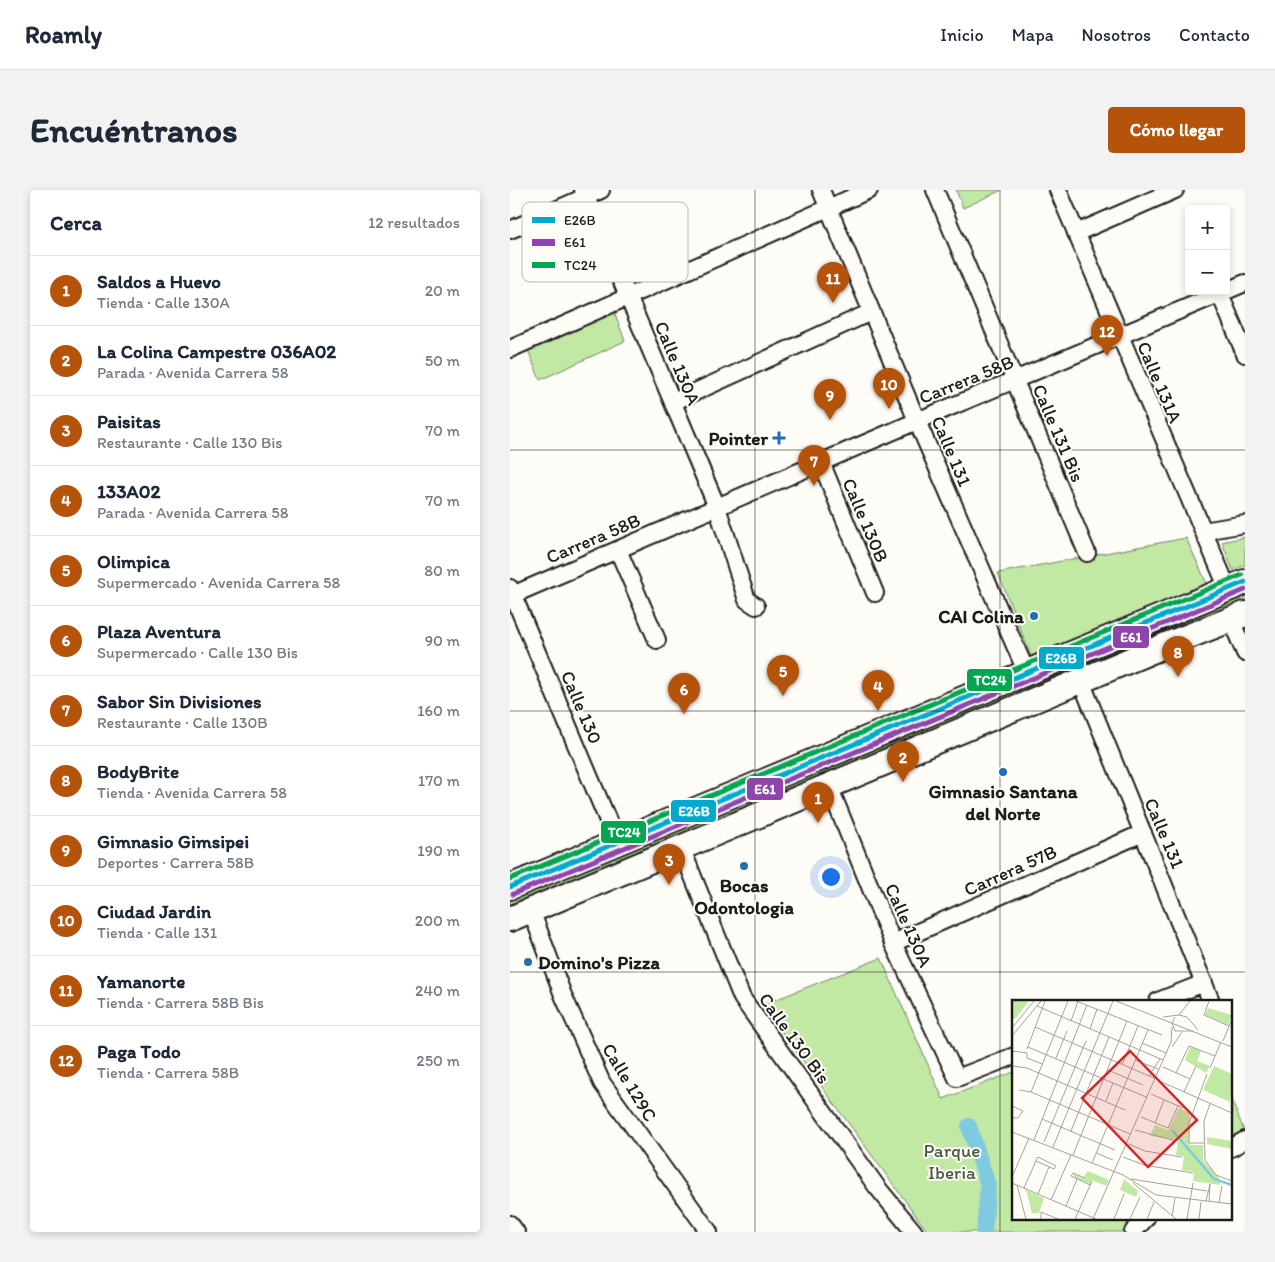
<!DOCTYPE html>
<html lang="es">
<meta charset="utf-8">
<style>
:root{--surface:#fff;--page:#f2f2f3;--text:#1f2937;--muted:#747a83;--line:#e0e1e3;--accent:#b45309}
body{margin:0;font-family:Itim,sans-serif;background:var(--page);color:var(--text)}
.controls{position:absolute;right:15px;top:15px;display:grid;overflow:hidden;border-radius:5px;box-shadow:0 2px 8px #0003}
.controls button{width:45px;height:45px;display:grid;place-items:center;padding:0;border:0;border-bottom:1px solid var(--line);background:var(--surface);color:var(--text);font:25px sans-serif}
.you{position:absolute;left:320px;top:686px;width:18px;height:18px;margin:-12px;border:4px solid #fff;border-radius:50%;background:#1a73e8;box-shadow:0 0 0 8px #1a73e833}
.badge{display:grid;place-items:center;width:32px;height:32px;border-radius:50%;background:var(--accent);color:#fff;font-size:16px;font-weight:700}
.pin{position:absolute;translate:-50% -41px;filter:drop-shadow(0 1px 2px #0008)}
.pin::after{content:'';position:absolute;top:26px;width:18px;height:15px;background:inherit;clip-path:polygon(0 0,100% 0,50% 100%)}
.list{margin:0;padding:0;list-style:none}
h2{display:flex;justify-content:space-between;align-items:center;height:65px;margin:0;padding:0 20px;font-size:21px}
h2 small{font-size:16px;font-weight:400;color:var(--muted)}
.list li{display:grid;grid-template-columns:32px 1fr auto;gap:15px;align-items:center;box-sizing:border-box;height:70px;padding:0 20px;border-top:1px solid var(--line)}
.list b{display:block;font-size:19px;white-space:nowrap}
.list p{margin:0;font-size:16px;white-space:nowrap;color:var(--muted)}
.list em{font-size:16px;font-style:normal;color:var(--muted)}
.map{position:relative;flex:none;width:735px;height:1042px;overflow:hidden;border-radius:5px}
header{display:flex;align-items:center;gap:30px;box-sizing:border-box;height:70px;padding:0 25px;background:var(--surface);border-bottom:1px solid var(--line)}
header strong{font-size:24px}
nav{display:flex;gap:28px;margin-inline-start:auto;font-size:18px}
.intro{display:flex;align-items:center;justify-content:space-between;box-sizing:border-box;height:120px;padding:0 30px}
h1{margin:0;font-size:35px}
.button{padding:12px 22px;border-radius:5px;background:var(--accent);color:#fff;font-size:18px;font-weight:700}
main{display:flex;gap:30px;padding:0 30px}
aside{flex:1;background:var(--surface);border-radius:5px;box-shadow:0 2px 8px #0003}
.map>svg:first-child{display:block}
.green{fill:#c2e9a4;stroke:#6f8260}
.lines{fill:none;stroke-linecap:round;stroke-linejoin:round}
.canal{stroke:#7fcadf;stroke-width:16}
.street-casing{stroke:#1c1c1c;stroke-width:20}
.secondary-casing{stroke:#1c1c1c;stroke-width:28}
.street{stroke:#fdfcf7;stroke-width:16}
.secondary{stroke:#fdfcf7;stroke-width:24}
.bus-1-casing{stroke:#fdfcf7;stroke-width:9}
.bus-2-casing{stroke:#fdfcf7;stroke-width:9}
.bus-3-casing{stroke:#fdfcf7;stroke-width:9}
.bus-1{stroke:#00a9ce;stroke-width:5}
.bus-2{stroke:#8e44ad;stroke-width:5}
.bus-3{stroke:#00a651;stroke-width:5}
.grid{fill:none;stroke:#1c1c1c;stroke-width:1;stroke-opacity:0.55}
.poi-dot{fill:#1f6fb2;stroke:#fdfcf7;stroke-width:2}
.labels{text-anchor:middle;stroke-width:4;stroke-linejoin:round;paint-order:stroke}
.street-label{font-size:19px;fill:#1c1c1c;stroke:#fdfcf7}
.poi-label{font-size:19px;font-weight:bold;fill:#1c1c1c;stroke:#fdfcf7;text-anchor:end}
.park-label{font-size:19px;fill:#4e5a45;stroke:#fdfcf7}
.inset-river{fill:none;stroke:#7fcadf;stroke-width:2.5}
.inset-road{fill:none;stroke:#a3a29f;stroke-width:1}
.view{fill:#d62828;fill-opacity:0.15;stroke:#d62828;stroke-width:2.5}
.inset-edge{fill:none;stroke:#1c1c1c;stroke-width:2.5}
.key{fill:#fdfcf7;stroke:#bab9b5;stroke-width:1}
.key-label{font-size:14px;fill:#1c1c1c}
.line-badge{stroke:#fdfcf7;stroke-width:2}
.badge-label{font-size:14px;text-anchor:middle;font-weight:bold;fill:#fff}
</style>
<header>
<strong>Roamly</strong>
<nav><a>Inicio</a><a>Mapa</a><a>Nosotros</a><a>Contacto</a></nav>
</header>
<div class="intro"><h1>Encuéntranos</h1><a class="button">Cómo llegar</a></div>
<main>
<aside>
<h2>Cerca<small>12 resultados</small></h2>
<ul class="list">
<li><span class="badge">1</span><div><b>Saldos a Huevo</b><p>Tienda · Calle 130A</p></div><em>20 m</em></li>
<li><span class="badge">2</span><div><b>La Colina Campestre 036A02</b><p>Parada · Avenida Carrera 58</p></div><em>50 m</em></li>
<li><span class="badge">3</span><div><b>Paisitas</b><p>Restaurante · Calle 130 Bis</p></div><em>70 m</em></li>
<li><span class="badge">4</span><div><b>133A02</b><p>Parada · Avenida Carrera 58</p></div><em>70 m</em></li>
<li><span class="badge">5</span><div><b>Olimpica</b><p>Supermercado · Avenida Carrera 58</p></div><em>80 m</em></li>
<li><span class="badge">6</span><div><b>Plaza Aventura</b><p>Supermercado · Calle 130 Bis</p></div><em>90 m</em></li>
<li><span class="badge">7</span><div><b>Sabor Sin Divisiones</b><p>Restaurante · Calle 130B</p></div><em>160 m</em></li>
<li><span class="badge">8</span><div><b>BodyBrite</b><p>Tienda · Avenida Carrera 58</p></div><em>170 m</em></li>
<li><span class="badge">9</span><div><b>Gimnasio Gimsipei</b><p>Deportes · Carrera 58B</p></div><em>190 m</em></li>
<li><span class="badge">10</span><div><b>Ciudad Jardin</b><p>Tienda · Calle 131</p></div><em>200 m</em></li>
<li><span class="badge">11</span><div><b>Yamanorte</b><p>Tienda · Carrera 58B Bis</p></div><em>240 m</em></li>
<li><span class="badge">12</span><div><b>Paga Todo</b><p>Tienda · Carrera 58B</p></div><em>250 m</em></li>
</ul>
</aside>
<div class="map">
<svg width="735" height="1042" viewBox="0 0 735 1042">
<rect width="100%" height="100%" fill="#fdfcf7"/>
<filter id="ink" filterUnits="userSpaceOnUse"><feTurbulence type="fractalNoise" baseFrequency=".02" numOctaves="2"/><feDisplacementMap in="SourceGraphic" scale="10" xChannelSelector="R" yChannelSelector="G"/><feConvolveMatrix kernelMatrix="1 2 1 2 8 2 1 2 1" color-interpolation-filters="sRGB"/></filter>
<g filter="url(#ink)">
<g class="green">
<polygon points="446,0 492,0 453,18"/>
<polygon points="104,121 115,151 30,190 18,160"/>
<polygon points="735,347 735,375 723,380 712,352"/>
<polygon points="676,348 698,396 521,466 488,383"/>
<polygon points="735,406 735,420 0,720 0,707"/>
<polygon points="371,768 433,909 504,882 504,1028 639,1028 624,1042 418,1042 252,815"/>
<polygon points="721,909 735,943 721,956"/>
</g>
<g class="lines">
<polyline class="canal" points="459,936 478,995 474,1042"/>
<g class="street-casing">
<g id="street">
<polyline points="73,0 207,317 237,410 246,416"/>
<polyline points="311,0 407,231 516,481"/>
<polyline points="425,0 577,363"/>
<polyline points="548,0 718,399"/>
<polyline points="0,40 91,0"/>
<polyline points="566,43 665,0"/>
<polyline points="710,104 735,164"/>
<polyline points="0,159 359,0"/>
<polyline points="163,212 361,122"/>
<polyline points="311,272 365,403"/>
<polyline points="693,341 735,334"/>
<polyline points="108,360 147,450"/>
<polyline points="0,398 107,652"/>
<polyline points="0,406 407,231 735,93"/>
<polyline points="721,430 735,463"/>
<polyline points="571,491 701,811"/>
<polyline points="319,596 383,753 447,888 504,866"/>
<polyline points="171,657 232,808 367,997 404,1042"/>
<polyline points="21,720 53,805 92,893 199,1042"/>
<polyline points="383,753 633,643"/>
<polyline points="648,811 694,793"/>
<polyline points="721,958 735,950"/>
<polyline points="0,1034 6,1042"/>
<polyline points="623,1042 636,1028"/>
</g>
</g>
<g class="secondary-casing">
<g id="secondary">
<polyline points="0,697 735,392"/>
<polyline points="0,729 656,455 735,424"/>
</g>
</g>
<use href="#street" class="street"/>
<use href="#secondary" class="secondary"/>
<g class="bus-1-casing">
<polyline id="bus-1" points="0,697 735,392"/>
</g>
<g class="bus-2-casing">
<polyline id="bus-2" points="3,704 735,400"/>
</g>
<g class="bus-3-casing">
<polyline id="bus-3" points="0,689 732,385"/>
</g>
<use href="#bus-1" class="bus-1"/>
<use href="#bus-2" class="bus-2"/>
<use href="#bus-3" class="bus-3"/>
</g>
</g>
<path class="grid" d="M245 0V1042M490 0V1042M0 260H735M0 521H735M0 782H735"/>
<g class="poi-dot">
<path d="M266.5 240.5h5v5h5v5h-5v5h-5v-5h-5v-5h5z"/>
<circle cx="524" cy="426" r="5"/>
<circle cx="493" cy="582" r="5"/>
<circle cx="234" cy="676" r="5"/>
<circle cx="18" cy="772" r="5"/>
</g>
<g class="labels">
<g class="street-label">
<text transform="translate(168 173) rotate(67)" y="7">Calle 130A</text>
<text transform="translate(456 189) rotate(-22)" y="7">Carrera 58B</text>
<text transform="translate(650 192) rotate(67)" y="7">Calle 131A</text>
<text transform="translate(549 243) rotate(67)" y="7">Calle 131 Bis</text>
<text transform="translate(442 261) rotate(67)" y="7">Calle 131</text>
<text transform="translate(356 330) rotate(67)" y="7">Calle 130B</text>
<text transform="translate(83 348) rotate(-23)" y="7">Carrera 58B</text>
<text transform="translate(72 517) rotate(67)" y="7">Calle 130</text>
<text transform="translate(655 643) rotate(67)" y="7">Calle 131</text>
<text transform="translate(500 680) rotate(-24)" y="7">Carrera 57B</text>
<text transform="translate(399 735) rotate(66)" y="7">Calle 130A</text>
<text transform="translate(285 848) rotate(54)" y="7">Calle 130 Bis</text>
<text transform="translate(120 892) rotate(59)" y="7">Calle 129C</text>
</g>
<g class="poi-label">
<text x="258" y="255">Pointer</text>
<text x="514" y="433">CAI Colina</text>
<text x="493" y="608" text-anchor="middle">Gimnasio Santana<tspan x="493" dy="22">del Norte</tspan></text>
<text x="234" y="702" text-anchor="middle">Bocas<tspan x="234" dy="22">Odontologia</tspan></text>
<text x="28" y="779" text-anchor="start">Domino's Pizza</text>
</g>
<g class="park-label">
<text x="442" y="967">Parque<tspan x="442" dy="22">Iberia</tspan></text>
</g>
</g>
<g transform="translate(502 810)">
<rect width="220" height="220" fill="#fdfcf7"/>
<path d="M0 1H17L3 19 0 18ZM196 8 220 15 216 25 193 15ZM178 47 189 51 185 61 198 66 194 73 173 60ZM202 66 220 74 218 102 191 90ZM167 108 178 113 177 145H191V160L208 179V185L181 181 182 172 170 170 172 156 164 155 166 140 138 136 143 125 156 130ZM195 137 220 141V149L195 144ZM76 171 97 180 94 186 80 180 78 184 61 177 62 174 71 178ZM112 179 126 191 124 197 108 190ZM14 190 32 198 27 213H20Z" fill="#c2e9a4"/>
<path class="inset-river" d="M160 130 202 179 220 185"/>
<path class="inset-road" d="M64 1 150 35M104 1 220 47M197 1 192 15 217 26M25 6 151 60M167 15 175 17 186 30M151 17 167 15 178 1M163 17 160 23 163 31H181M59 21 66 1M23 27 142 78M0 28 22 1M78 29 85 9M0 36 29 1M211 41 220 19M130 43 154 53M16 47 134 97M160 47 170 32M15 49 33 1M0 51 15 53V58L30 64M44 58 55 31M123 60 146 69M110 65 126 26M0 66 15 68 113 110M151 67 178 79M198 68 209 42M96 70 131 85M164 73 177 46 203 56M137 76 148 59M145 80 220 113M7 90 19 92 118 134M19 92 56 1M172 92 184 66M139 94 171 108M94 101 101 83M198 104 192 121 193 160 204 175 220 181M0 106 11 111 6 118H0M129 117 156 128 166 106M30 119 103 150M143 123 152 100M123 130 164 141M59 131 97 37M0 132 111 175 144 195 220 204M22 140 75 5M32 142 74 41M192 143H177V123L195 74M117 144 133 151 170 157M41 147 101 1M84 153 101 160M61 155 115 21M111 157 132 165 181 173M80 163 136 30M0 177 17 138M73 178 61 173 59 176 78 185M119 179 195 191M0 183 84 219M121 183 164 219M5 185 14 219M12 188 24 161 25 158 26 157 44 166 42 169 24 161M26 194 37 167M39 200 59 155M194 201 198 184 197 201M207 202 210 186M54 206 65 179M160 216 163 198M29 219V212L46 219M63 219 80 181M81 219 159 42 160 27M102 219 112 194M118 219 128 197M135 219 142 202M175 219 181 183M187 219 189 202"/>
<path class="view" d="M118 51 185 120 136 167 70 98Z"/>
<rect width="220" height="220" class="inset-edge"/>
</g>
<rect x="12" y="12" width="166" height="80" rx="8" class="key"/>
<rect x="22" y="27" width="23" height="6" fill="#00a9ce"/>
<rect x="22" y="49" width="23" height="7" fill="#8e44ad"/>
<rect x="22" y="72" width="23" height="6" fill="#00a651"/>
<g class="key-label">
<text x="54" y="35">E26B</text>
<text x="54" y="57">E61</text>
<text x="54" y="80">TC24</text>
</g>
<g class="line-badge">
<rect x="602" y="435" width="38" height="24" rx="5" fill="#8e44ad"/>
<rect x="528" y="456" width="47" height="24" rx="5" fill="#00a9ce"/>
<rect x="456" y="478" width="47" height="24" rx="5" fill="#00a651"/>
<rect x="236" y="587" width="38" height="24" rx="5" fill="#8e44ad"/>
<rect x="160" y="609" width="47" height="24" rx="5" fill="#00a9ce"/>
<rect x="90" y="630" width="47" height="24" rx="5" fill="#00a651"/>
</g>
<g class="badge-label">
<text x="621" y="452">E61</text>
<text x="551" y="473">E26B</text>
<text x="480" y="495">TC24</text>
<text x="255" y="604">E61</text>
<text x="184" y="626">E26B</text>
<text x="114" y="647">TC24</text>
</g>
</svg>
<div class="controls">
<button>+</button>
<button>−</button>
</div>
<div class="you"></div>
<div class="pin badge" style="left:308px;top:633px">1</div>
<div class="pin badge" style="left:393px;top:592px">2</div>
<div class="pin badge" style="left:159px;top:695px">3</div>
<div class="pin badge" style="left:368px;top:521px">4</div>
<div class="pin badge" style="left:273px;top:506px">5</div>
<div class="pin badge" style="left:174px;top:524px">6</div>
<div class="pin badge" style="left:304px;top:296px">7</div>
<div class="pin badge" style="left:668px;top:487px">8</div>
<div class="pin badge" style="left:320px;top:230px">9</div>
<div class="pin badge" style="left:379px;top:219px">10</div>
<div class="pin badge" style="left:323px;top:113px">11</div>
<div class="pin badge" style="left:597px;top:166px">12</div>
</div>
</main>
